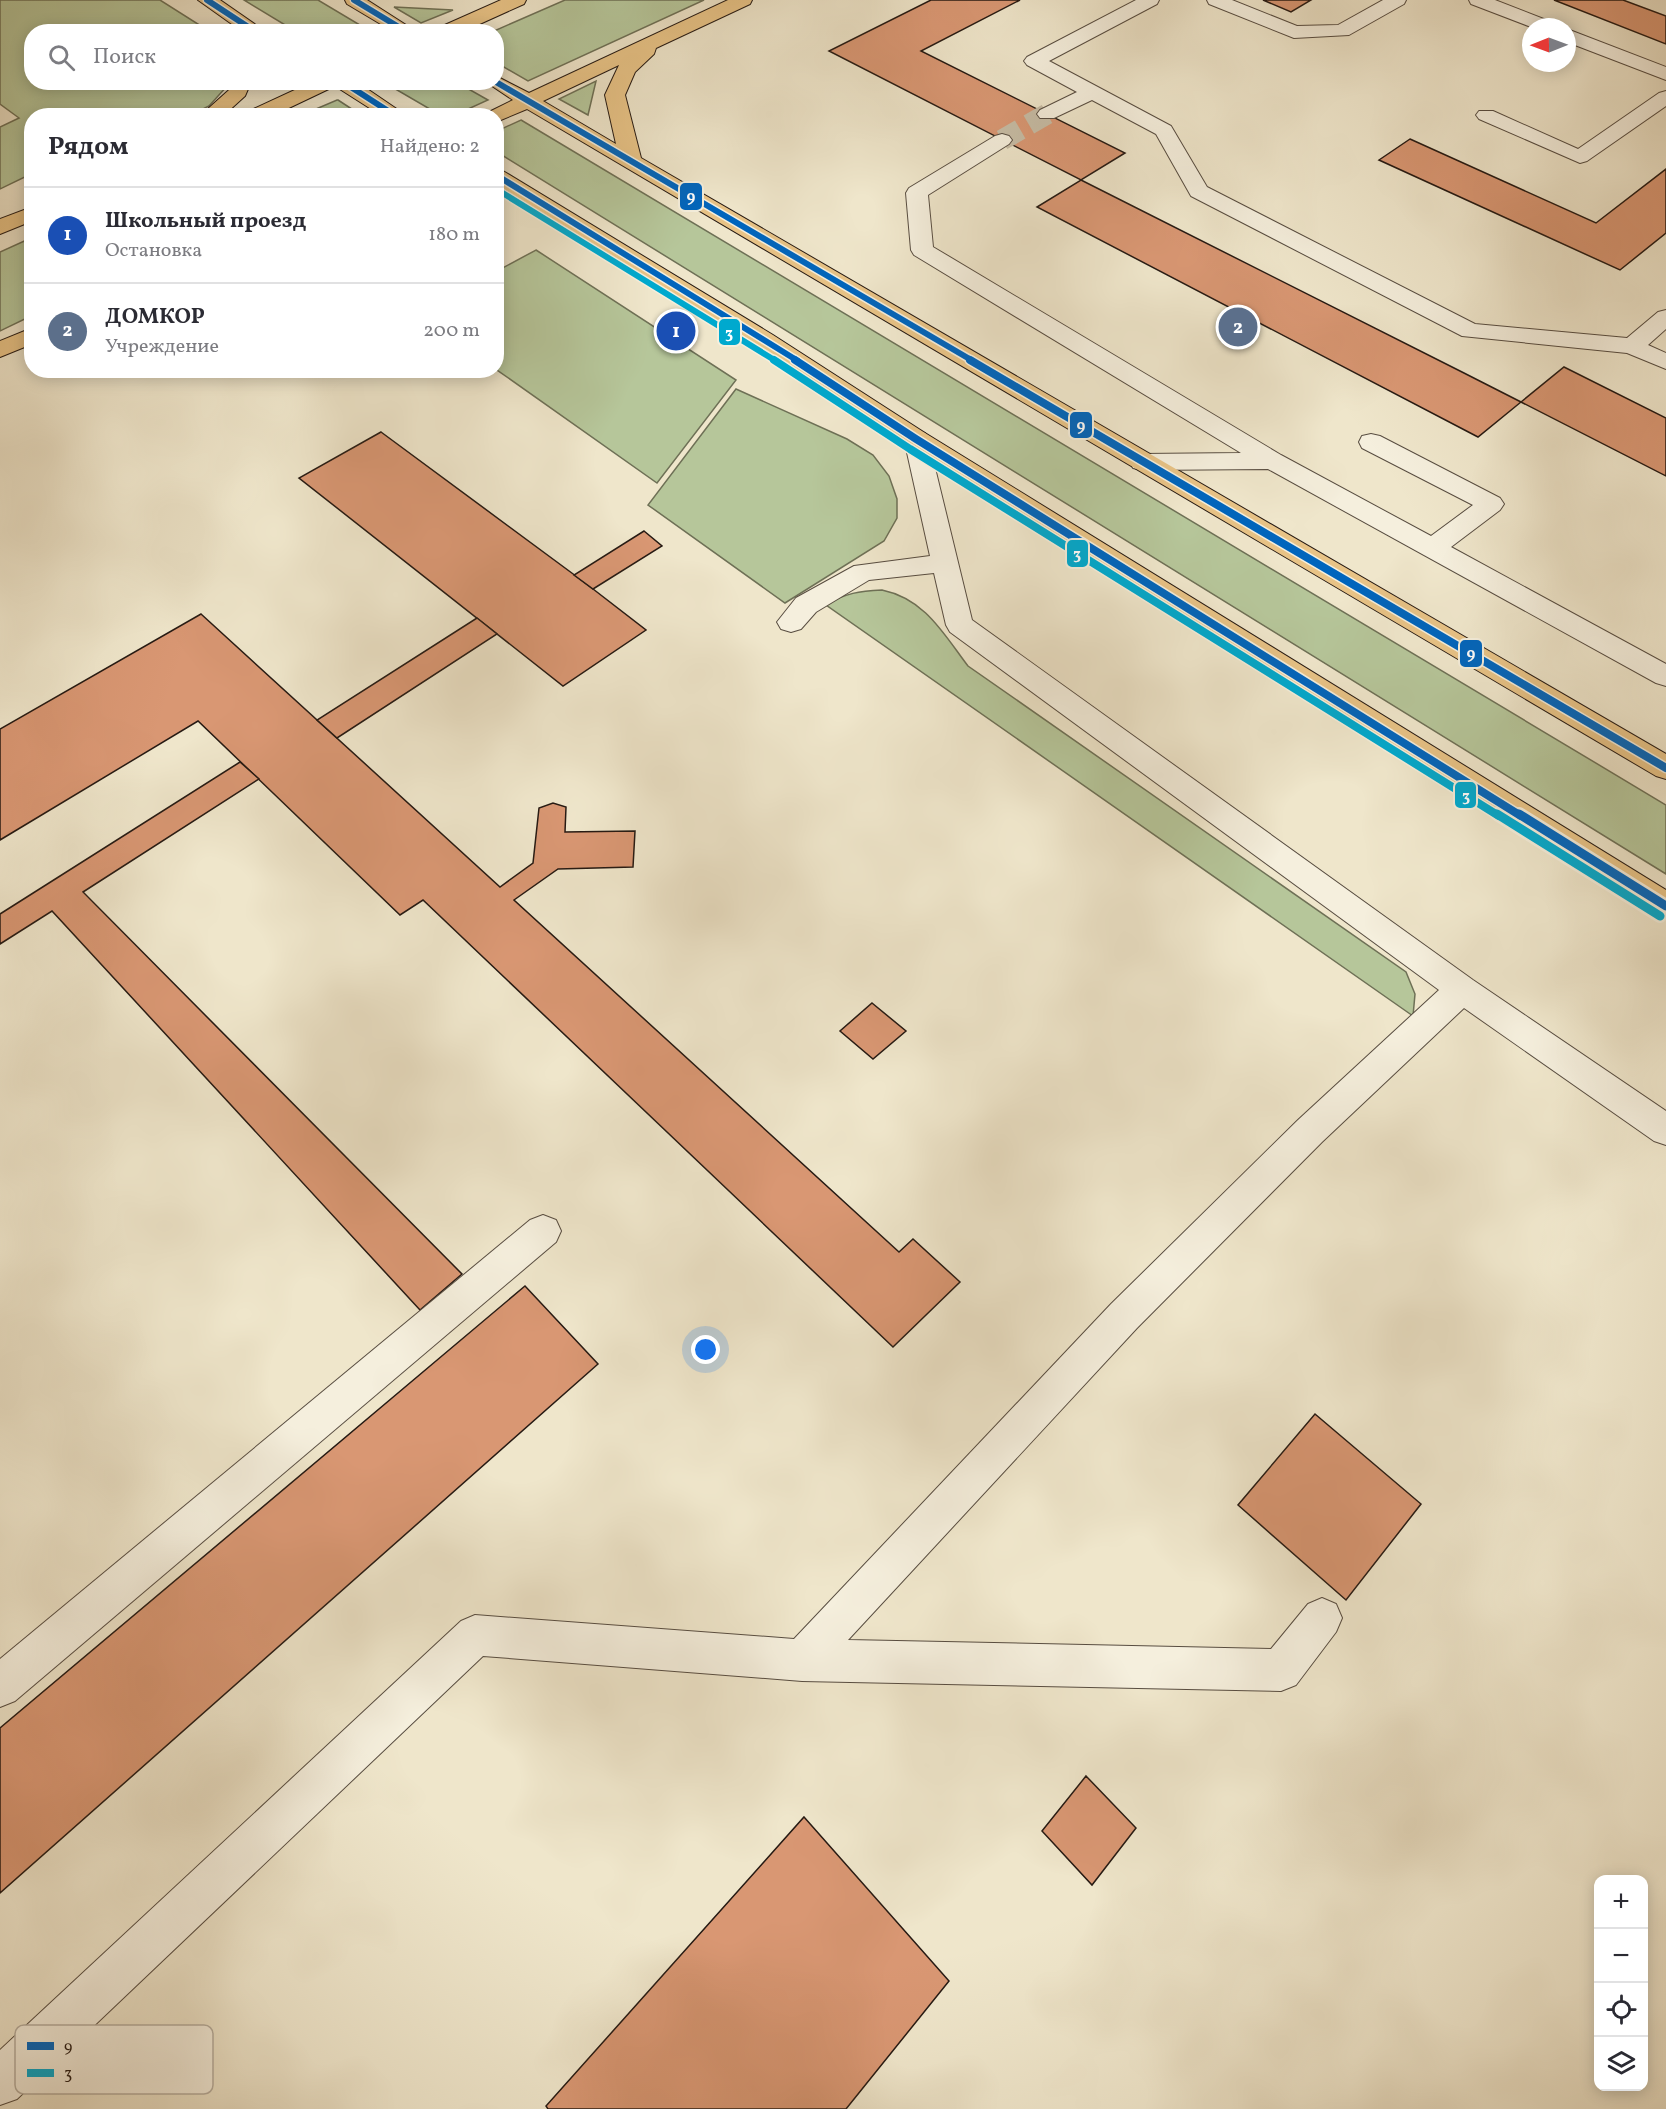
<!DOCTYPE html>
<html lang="ru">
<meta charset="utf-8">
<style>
:root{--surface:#fff;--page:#f7f7f7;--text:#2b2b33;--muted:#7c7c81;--line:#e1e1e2;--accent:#7c3aed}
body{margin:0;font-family:Vollkorn,serif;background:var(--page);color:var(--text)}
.controls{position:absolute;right:18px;bottom:18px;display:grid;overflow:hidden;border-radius:12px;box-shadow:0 3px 15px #0003}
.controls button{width:54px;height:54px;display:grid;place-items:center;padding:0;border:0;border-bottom:2px solid var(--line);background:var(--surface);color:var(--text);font:30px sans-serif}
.compass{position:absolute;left:1522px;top:18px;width:54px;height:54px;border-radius:50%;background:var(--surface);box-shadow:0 3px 15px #0003;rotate:269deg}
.you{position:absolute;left:706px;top:1350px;width:21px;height:21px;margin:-15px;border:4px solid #fff;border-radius:50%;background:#1a73e8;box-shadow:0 0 0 9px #1a73e833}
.badge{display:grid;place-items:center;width:39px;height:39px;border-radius:50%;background:var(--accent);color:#fff;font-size:20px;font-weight:700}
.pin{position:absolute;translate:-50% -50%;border:3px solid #fff;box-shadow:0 2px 6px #0006}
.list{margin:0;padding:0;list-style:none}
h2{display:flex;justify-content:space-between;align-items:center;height:78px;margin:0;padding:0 24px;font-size:26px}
h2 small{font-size:20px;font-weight:400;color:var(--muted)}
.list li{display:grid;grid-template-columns:39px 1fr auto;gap:18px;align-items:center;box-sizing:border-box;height:96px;padding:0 24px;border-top:2px solid var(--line)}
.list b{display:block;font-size:22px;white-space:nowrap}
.list p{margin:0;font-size:20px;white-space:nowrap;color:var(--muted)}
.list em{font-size:20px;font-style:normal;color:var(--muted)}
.icon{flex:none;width:33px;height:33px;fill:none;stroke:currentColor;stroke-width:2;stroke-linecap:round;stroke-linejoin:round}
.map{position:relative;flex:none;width:1666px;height:2109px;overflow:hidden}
.search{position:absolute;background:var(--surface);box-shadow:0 3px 15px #0003;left:24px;top:24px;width:480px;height:66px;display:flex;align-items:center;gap:15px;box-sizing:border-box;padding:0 21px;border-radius:24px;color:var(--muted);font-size:22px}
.panel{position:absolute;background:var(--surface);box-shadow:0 3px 15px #0003;left:24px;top:108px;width:480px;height:270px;border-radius:24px}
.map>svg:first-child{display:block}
.green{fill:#b6c69a;stroke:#6e7056;stroke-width:1.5}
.building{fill:#d99773;stroke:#261a13;stroke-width:1.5}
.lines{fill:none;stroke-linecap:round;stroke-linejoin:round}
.minor-tunnel{stroke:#c7bda6;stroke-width:21;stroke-dasharray:21 10;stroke-linecap:butt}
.minor-casing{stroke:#584d41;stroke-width:2}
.major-casing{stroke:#261a13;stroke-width:2}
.minor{fill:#f5efdd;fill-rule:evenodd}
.major{fill:#e8c386;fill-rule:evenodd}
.bus-1-far2-casing{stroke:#f5efdd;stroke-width:9}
.bus-1-far1-casing{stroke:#f5efdd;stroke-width:11}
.bus-1-casing{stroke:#f5efdd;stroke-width:14}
.bus-2-far2-casing{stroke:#f5efdd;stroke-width:9}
.bus-2-far1-casing{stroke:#f5efdd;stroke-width:11}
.bus-2-casing{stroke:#f5efdd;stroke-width:14}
.bus-1-far2{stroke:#0065bd;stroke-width:6}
.bus-1-far1{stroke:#0065bd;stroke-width:8}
.bus-1{stroke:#0065bd;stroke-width:9}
.bus-2-far2{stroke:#00a9ce;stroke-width:6}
.bus-2-far1{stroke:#00a9ce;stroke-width:8}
.bus-2{stroke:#00a9ce;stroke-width:9}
.key{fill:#f5efdd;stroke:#b7afa0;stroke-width:1.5}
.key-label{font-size:16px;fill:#261a13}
.line-badge{stroke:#f5efdd;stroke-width:2}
.badge-label{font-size:16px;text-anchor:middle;font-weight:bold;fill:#fff}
</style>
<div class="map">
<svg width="1666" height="2109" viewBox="0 0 1666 2109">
<rect width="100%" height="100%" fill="#efe6cb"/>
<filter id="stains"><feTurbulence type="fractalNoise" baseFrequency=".00333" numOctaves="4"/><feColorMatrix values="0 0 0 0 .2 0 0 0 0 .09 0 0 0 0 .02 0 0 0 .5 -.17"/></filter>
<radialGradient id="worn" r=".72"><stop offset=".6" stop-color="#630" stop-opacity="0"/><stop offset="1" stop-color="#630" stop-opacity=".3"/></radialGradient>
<g class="green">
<polygon points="0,0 160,0 209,31 32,32 32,82 229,84 209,106 191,115 32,116 31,174 0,189 0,127 19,118 0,104"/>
<polygon points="244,0 318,0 370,31 295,31"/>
<polygon points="565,0 704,0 528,81 497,63 496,32 494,31"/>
<polygon points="394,7 453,10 421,23"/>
<polygon points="596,81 588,115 559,99"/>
<polygon points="385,83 458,83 488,100 455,115 440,115"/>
<polygon points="338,100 361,115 302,115 337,100"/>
<polygon points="521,120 1666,805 1666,874 497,152 497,131"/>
<polygon points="31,238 31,316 0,331 0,252"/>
<polygon points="536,250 736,380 657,483 497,370 497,271"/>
<polygon points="736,389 847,439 873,455 889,476 897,499 897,518 884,541 785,603 648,505"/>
<path d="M882 590C925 599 943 633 968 666L1406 972 1415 994 1413 1016 826 605C845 593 860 591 882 590Z"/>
</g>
<g class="building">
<polygon points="931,0 1020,0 921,51 1125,153 1081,180 829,51"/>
<polygon points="1263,0 1311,0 1291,12"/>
<polygon points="1554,0 1623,0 1666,16 1666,44"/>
<polygon points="1410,139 1596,223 1666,169 1666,233 1620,270 1379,160"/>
<polygon points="1081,180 1462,372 1521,402 1478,437 1037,207"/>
<polygon points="1564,367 1666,418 1666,476 1521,402"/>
<polygon points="381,432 584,582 646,630 563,686 299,478"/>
<polygon points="644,531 662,546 593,589 574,575"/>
<polygon points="201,614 500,887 533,863 539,808 553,803 566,807 565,832 635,831 633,867 558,869 514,900 899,1252 913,1239 960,1282 893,1347 423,900 400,915 198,721 0,840 0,729"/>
<polygon points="477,618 497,634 337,738 317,720"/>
<polygon points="240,762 259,779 83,892 462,1274 420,1310 52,911 0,944 0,914"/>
<polygon points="872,1003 906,1031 873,1059 840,1031"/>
<polygon points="525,1286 598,1364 0,1893 0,1728"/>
<polygon points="1315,1414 1421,1504 1346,1600 1238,1505"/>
<polygon points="1086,1776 1136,1828 1092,1885 1042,1831"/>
<polygon points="804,1817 949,1981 846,2109 548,2109 546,2106"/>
</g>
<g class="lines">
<polyline class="minor-tunnel" points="1002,140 1047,114"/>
<g class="minor-casing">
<g id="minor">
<polygon points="1136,0 1159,0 1157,4 1049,61 1171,126 1207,187 1475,324 1627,338 1658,312 1666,310 1666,329 1648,345 1666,353 1666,369 1627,353 1462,336 1191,196 1156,134 1092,100 1054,118 1040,118 1037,114 1040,110 1077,92 1027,65 1024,61 1027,57"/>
<polygon points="1207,0 1232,0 1297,26 1338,25 1383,0 1406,0 1404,4 1349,35 1294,38 1209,4"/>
<polygon points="1469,0 1495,0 1554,23 1557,27 1531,27 1471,4"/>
<polygon points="1567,29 1666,67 1666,80 1567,42"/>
<polygon points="1666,91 1666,106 1587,161 1580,163 1479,119 1476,115 1479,111 1493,111 1578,149 1659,93"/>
<polygon points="1002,134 1009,136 1012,140 1009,144 928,195 933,247 1281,455 1431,536 1473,505 1362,448 1359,442 1362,436 1371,434 1380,436 1500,498 1504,504 1500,510 1451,547 1666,664 1666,686 1656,683 1268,469 1142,470 1133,468 1130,462 1133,456 1142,454 1241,453 914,255 911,250 906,193 909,188 995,136"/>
<polygon points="916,431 925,433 928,439 972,620 1473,980 1666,1111 1666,1145 1654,1141 1464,1008 1322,1142 1137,1328 848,1640 1271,1649 1308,1604 1322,1598 1336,1604 1342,1618 1336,1632 1296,1685 1281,1691 802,1681 483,1656 17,2099 0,2105 0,2050 461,1621 475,1615 794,1639 1111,1304 1298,1120 1439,990 950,632 946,625 934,573 869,580 816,612 801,629 791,632 781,629 777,622 796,598 854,566 930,556 904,439 907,433"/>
<polygon points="543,1215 556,1220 561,1231 556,1242 15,1701 0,1707 0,1659 530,1220"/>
</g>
</g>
<g class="major-casing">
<g id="major">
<polygon points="198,0 220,0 266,32 243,32"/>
<polygon points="345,0 367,0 417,32 394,32 347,4"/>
<polygon points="501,0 526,0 524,4 462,32 436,32 438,28"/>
<path d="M728 0H752L750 4 656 48 654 54 635 72 625 95 641 158 1666 754V779L1656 776 527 109 496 122V116H486L489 112 513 100 486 82H496V76L529 93ZM619 65 605 95 616 144 543 101Z"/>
<polygon points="231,82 251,82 245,96 223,116 200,116 229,90"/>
<polygon points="312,82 357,82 407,116 382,116 335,86 272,116 244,116 247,112"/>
<polygon points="496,169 503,171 773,335 925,433 1666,890 1666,918 1655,915 907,445 757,345 496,184"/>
<polygon points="32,207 32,221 0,234 0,219"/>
<polygon points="32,328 32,344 0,357 0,341"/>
</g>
</g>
<use href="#minor" class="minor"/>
<use href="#major" class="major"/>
<g class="bus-1-far2-casing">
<g id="bus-1-far2">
<polyline points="207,0 256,32"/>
<polyline points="354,0 407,32"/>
<polyline points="343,82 396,116"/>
<polyline points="496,82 973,361"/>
<polyline points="496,175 798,361"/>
</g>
</g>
<g class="bus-1-far1-casing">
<g id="bus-1-far1">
<polyline points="795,360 916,439 1521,816"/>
<polyline points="970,360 1666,768"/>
</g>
</g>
<g class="bus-1-casing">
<polyline id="bus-1" points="1519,814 1666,906"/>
</g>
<g class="bus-2-far2-casing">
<polyline id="bus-2-far2" points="496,189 776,361"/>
</g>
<g class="bus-2-far1-casing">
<polyline id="bus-2-far1" points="774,360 910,449 1499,816"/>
</g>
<g class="bus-2-casing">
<polyline id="bus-2" points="1497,814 1660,916"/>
</g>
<use href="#bus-1-far2" class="bus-1-far2"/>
<use href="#bus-1-far1" class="bus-1-far1"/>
<use href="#bus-1" class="bus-1"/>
<use href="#bus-2-far2" class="bus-2-far2"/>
<use href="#bus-2-far1" class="bus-2-far1"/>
<use href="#bus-2" class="bus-2"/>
</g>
<rect x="15" y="2025" width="198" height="69" rx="9" class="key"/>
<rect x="27" y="2042" width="27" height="8" fill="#0065bd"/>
<rect x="27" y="2069" width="27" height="8" fill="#00a9ce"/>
<g class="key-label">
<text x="64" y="2052">9</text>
<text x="64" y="2079">3</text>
</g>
<g class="line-badge">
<rect x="679" y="182" width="24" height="29" rx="6" fill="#0065bd"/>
<rect x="718" y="318" width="23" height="28" rx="6" fill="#00a9ce"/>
<rect x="1069" y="411" width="24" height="28" rx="6" fill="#0065bd"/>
<rect x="1066" y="539" width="23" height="29" rx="6" fill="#00a9ce"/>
<rect x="1459" y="639" width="24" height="29" rx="6" fill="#0065bd"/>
<rect x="1454" y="781" width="23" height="28" rx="6" fill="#00a9ce"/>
</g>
<g class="badge-label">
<text x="691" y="202">9</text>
<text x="729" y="338">3</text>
<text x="1081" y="431">9</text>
<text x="1077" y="559">3</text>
<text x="1471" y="659">9</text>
<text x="1466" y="801">3</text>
</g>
<rect width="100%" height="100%" filter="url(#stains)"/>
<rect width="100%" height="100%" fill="url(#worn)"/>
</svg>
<div class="controls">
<button>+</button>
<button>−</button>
<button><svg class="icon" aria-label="locate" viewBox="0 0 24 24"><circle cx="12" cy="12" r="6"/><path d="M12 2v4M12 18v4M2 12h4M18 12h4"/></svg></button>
<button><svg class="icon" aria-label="layers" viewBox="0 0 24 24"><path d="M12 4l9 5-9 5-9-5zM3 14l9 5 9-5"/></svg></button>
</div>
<svg class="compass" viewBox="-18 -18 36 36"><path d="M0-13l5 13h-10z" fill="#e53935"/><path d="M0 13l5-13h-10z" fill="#7c7c81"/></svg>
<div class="you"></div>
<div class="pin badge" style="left:676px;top:331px;background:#1a4fb4">1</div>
<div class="pin badge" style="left:1238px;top:327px;background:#5c6f8a">2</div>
<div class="search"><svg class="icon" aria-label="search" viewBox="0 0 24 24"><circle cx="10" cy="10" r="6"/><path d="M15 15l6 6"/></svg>Поиск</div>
<section class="panel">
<h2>Рядом<small>Найдено: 2</small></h2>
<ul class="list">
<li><span class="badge" style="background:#1a4fb4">1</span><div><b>Школьный проезд</b><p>Остановка</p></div><em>180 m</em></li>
<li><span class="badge" style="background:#5c6f8a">2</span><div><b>ДОМКОР</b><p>Учреждение</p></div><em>200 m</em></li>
</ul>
</section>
</div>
